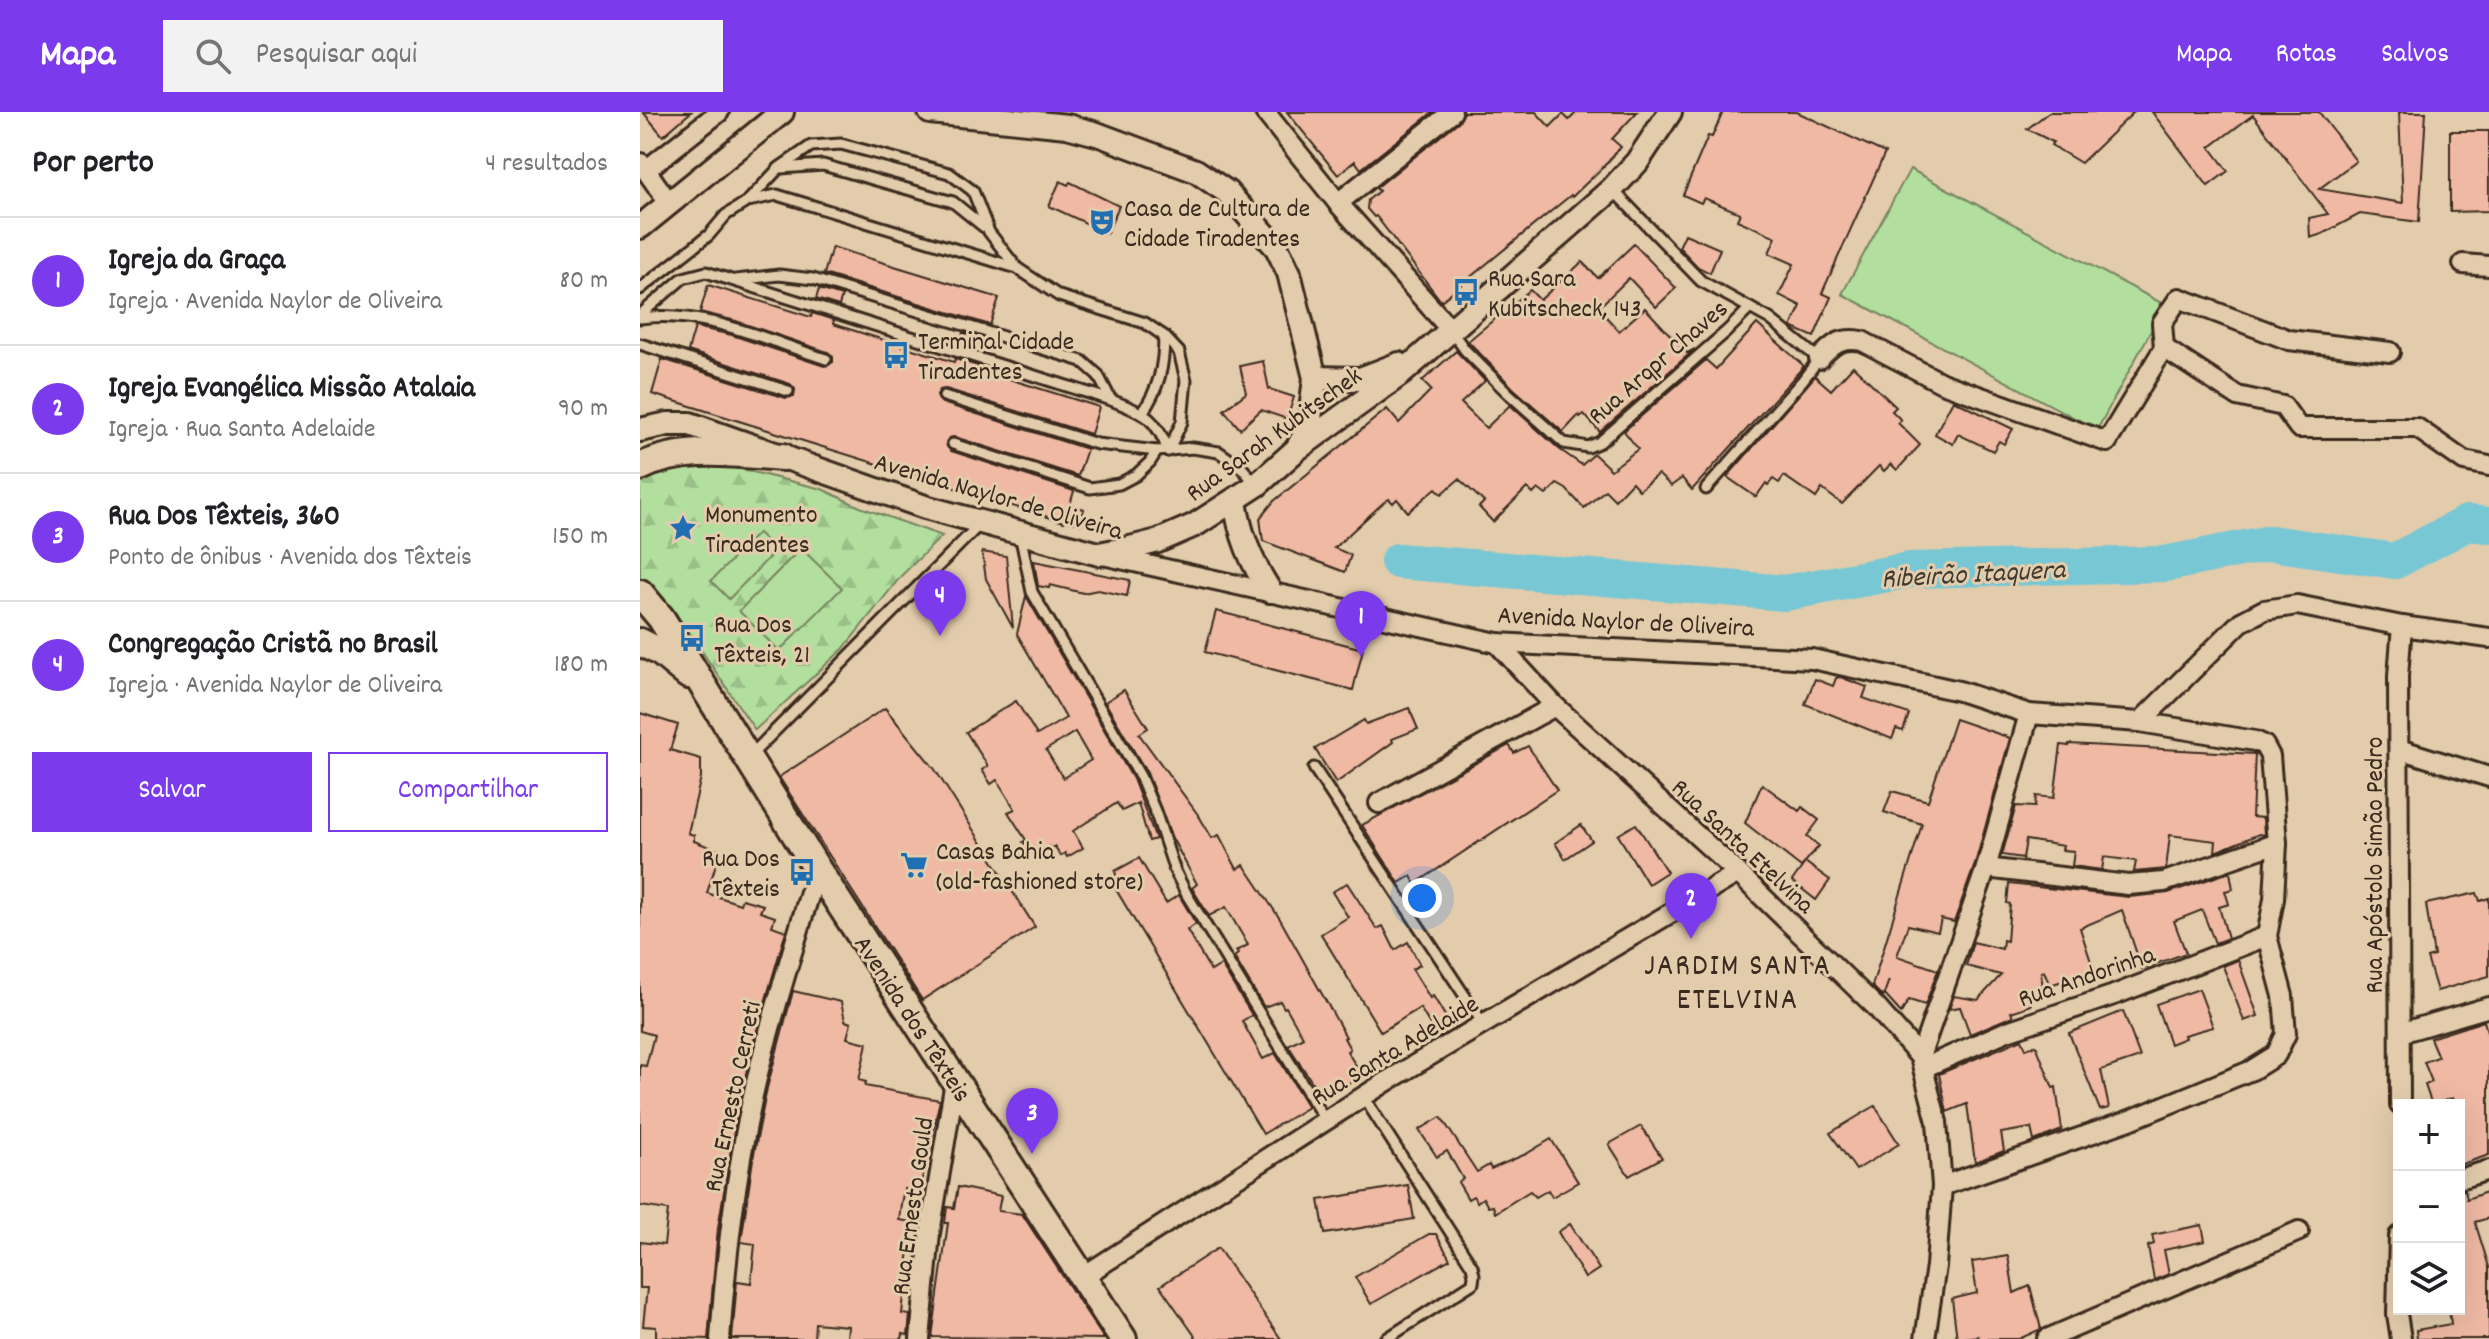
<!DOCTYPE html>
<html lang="pt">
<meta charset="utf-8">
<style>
:root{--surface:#fff;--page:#f2f2f2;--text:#202124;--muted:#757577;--line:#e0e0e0;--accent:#7c3aed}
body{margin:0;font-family:Dekko,sans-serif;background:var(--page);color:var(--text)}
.controls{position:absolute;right:24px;bottom:24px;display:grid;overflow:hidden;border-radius:0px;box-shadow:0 8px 32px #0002}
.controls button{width:72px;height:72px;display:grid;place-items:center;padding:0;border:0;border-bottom:2px solid var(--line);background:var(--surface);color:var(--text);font:40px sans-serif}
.you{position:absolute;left:782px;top:786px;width:28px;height:28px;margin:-20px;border:6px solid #fff;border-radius:50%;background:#1a73e8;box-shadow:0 0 0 12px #1a73e833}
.badge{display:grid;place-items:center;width:52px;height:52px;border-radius:50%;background:var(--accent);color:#fff;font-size:26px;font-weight:700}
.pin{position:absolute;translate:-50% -66px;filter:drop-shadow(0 2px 4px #0008)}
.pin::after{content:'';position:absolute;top:42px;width:28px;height:24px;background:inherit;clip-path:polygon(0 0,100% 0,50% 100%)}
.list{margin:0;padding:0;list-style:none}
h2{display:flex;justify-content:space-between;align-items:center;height:104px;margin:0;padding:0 32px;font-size:34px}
h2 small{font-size:26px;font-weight:400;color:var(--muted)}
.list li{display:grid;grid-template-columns:52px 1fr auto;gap:24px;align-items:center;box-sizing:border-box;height:128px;padding:0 32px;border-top:2px solid var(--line)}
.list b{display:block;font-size:30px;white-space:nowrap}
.list p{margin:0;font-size:26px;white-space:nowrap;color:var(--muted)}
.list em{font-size:26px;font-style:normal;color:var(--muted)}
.actions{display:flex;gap:16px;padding:24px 32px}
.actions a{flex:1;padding:18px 0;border:2px solid var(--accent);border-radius:0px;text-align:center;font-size:28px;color:var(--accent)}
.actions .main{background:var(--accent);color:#fff}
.icon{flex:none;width:44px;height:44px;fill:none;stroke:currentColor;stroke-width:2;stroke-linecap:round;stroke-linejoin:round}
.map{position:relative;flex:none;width:1849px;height:1227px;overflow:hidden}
header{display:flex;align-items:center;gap:48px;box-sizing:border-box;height:112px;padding:0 40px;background:var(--accent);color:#fff}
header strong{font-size:38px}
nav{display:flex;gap:44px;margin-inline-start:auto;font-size:28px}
.search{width:560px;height:72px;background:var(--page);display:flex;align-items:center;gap:20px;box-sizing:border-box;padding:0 28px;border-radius:0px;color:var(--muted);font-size:30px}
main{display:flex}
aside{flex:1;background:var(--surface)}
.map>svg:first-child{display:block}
.forest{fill:url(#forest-firs);stroke:#76845e;stroke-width:2}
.pitch{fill:#b2df9e;stroke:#76845e;stroke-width:2}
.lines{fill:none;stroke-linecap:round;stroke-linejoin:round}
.river{stroke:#78c7d4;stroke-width:36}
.building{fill:#efb9a4;stroke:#3b2a1e;stroke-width:2;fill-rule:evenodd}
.service-casing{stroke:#3b2a1e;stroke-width:15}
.minor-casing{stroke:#3b2a1e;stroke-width:24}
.tertiary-casing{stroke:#3b2a1e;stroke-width:28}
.secondary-casing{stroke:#3b2a1e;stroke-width:32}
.service{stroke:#e2ccac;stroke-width:9}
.minor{stroke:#e2ccac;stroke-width:18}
.tertiary{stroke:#e2ccac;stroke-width:22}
.secondary{stroke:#e2ccac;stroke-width:26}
.labels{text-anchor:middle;stroke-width:6;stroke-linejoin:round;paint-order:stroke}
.poi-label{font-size:26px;fill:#3b2a1e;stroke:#e2ccac;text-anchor:start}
.street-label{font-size:26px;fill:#3b2a1e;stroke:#e2ccac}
.water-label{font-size:28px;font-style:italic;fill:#413a30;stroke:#e2ccac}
.quarter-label{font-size:30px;letter-spacing:2px;fill:#3b2a1e;stroke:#e2ccac}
</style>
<header>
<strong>Mapa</strong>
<div class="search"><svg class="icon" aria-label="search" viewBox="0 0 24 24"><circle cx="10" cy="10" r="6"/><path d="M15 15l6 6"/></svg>Pesquisar aqui</div>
<nav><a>Mapa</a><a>Rotas</a><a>Salvos</a></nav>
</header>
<main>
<aside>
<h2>Por perto<small>4 resultados</small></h2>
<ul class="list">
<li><span class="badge">1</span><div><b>Igreja da Graça</b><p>Igreja · Avenida Naylor de Oliveira</p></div><em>80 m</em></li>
<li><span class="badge">2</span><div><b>Igreja Evangélica Missão Atalaia</b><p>Igreja · Rua Santa Adelaide</p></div><em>90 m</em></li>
<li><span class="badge">3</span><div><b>Rua Dos Têxteis, 360</b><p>Ponto de ônibus · Avenida dos Têxteis</p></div><em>150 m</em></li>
<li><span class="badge">4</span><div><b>Congregação Cristã no Brasil</b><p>Igreja · Avenida Naylor de Oliveira</p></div><em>180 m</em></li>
</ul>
<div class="actions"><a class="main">Salvar</a><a>Compartilhar</a></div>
</aside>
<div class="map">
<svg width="1849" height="1227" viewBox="0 0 1849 1227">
<defs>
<pattern id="forest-firs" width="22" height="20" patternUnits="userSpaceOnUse" patternTransform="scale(2)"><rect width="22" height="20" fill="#b2df9e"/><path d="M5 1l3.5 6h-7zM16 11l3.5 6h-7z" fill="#9ac088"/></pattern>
</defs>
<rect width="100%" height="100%" fill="#e2ccac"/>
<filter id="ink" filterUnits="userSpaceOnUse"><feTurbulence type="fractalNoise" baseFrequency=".0125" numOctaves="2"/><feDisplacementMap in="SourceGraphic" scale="16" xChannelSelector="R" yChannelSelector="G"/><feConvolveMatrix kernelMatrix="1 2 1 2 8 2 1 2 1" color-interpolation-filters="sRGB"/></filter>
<g filter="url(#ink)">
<polygon class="forest" points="39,352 84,353 182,377 220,395 302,424 262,463 203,537 115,618 47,517 0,466 0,367"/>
<g class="pitch">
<polygon points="1270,57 1525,193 1457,318 1202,182"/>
<polygon points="118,421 136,438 89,487 71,469"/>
<polygon points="161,436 202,476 139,539 99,499"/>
</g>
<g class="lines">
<polyline class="river" points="758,449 1145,481 1270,458 1525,452 1631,431 1755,449 1827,411 1849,413"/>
</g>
<g class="building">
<polygon points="3,0 51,0 23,24"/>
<polygon points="647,0 793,0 721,57 715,49 698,63"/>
<polygon points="824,0 896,0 910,15 923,2 929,8 937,0 997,0 972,27 981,35 964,54 932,85 931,83 801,189 736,104 734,105 727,97 728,88 739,79 736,76 819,9"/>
<polygon points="1083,0 1157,0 1245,41 1182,181 1191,185 1174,225 1151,215 1161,194 1139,183 1154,152 1129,141 1136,125 1097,108 1100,101 1064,86 1061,91 1043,83 1068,24 1072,25"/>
<polygon points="1409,0 1494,0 1441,51 1411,33 1413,30 1387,17"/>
<polygon points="1512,0 1679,0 1716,49 1679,77 1763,91 1759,0 1786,0 1779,110 1720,102 1682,122 1670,126 1669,106 1688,102 1613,3 1570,35 1588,59 1568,74"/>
<polygon points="1810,19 1849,19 1849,99 1810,100"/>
<polygon points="420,69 428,73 430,70 479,94 467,121 409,94"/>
<polygon points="1045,122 1080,137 1070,161 1058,155 1039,135"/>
<polygon points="994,132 1036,176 1016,195 989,166 958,196 979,219 1005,196 1047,241 1055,237 960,320 944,302 940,305 939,303 923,320 873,276 828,229 890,178 900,188 942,150 958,166"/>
<polygon points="192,135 359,186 350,213 184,162"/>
<polygon points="68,173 171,205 172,201 194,208 193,212 314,250 315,247 338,254 337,257 459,295 451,322 306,277 300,278 297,283 302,291 447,337 438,364 315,325 309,326 306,330 311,339 434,379 430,393 444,397 440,412 425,408 424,410 12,282 22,247 146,286 154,284 155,277 150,272 48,239 55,215 92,223 184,254 193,250 193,245 188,240 96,209 60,200"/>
<polygon points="179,177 202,184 199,194 176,187"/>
<polygon points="1117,212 1164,254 1052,378 1042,366 1031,374 1018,362 999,378 992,370 975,388 965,378 944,396 926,377 917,372 906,383 898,377 893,382 887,376 853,410 839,395 844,390 819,367 802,382 796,376 768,400 757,387 753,391 749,387 743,391 694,436 711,443 705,460 623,429 620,406 634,389 747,297 759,311 791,278 782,269 816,239 845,269 821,291 846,316 870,293 919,337 942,353 954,342 971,358 998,337 984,319 1066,248 1076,257"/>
<polygon points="323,221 346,228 342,239 319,232"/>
<polygon points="623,249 629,277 654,285 647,307 621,298 600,317 584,298 606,281 600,254"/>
<polygon points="1213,254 1256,295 1252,299 1261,308 1258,311 1280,333 1257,358 1251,352 1244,359 1239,354 1202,392 1182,377 1176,386 1144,364 1139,371 1133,367 1128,373 1126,371 1116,385 1087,365 1175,264 1191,278"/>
<polygon points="1313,288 1373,317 1364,332 1359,329 1353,339 1318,322 1313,332 1295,322"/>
<polygon points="342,440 366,444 373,516 346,467"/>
<polygon points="394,449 490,468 487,484 458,478 443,481 410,473 409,476 398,474"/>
<path d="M386 484 493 667 516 727 509 729 498 691 482 699 477 691 433 719 443 736 427 745 425 741 420 744 415 734 411 737 409 734 394 743 383 730 386 728 368 700 375 697 357 668 351 672 342 658 348 654 326 620 376 589 397 623 426 606 377 522ZM435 620 451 648 423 666 406 638Z"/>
<polygon points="576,499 723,537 713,578 565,540"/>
<polygon points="1200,565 1227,575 1223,586 1269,602 1263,619 1256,617 1252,627 1165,592 1175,567 1193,574 1196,566"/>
<polygon points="484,578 508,616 499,622 559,704 572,726 579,723 597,757 604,753 640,807 706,925 704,926 710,937 707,939 722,964 683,987 648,933 663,925 646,895 644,896 640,889 624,895 594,845 598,842 596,839 608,833 586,795 569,804 552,776 557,772 532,726 507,661 465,590"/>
<polygon points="245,596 294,656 395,815 282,888 139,665"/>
<polygon points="769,596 778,617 752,627 753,630 696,671 675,637 724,608 726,612"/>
<polygon points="0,601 38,613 30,638 61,647 61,665 48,721 54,723 54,729 80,739 67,781 100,792 102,787 123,793 120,800 135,805 132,814 146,819 112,935 96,1007 78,1116 68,1227 16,1225 16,1215 3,1214 7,1176 0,1176 0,1130 24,1133 28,1098 0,1094 0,953 6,954 14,923 0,919"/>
<polygon points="1315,607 1370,626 1335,752 1314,810 1301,807 1298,820 1268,813 1257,844 1298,858 1285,893 1269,888 1261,901 1244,882 1249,868 1243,885 1232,874 1282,712 1244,700 1252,679 1288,689"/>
<polygon points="1429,632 1615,642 1612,705 1623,706 1624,723 1619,722 1575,740 1576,729 1530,723 1526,757 1494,760 1496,749 1464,745 1462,758 1432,754 1434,739 1422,738 1423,734 1386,728 1383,746 1362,743 1376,694 1395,695 1396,684 1414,686 1421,633 1429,634"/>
<polygon points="869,633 874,641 888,634 917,678 775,772 771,764 759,771 722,713"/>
<polygon points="1122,672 1159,699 1162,695 1179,708 1167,724 1179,734 1165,750 1190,768 1176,788 1152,769 1165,751 1161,755 1105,711"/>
<polygon points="996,712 1027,760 1008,772 978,723"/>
<polygon points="941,713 952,729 925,747 915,731"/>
<polygon points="499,746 526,791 539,783 556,812 547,818 571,859 581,853 612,903 602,909 623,947 635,941 668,995 623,1022 472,771 477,768 475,759"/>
<polygon points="1590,760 1593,777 1585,779 1589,792 1579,795 1588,826 1575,831 1562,798 1534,809 1546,841 1502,857 1482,798 1440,816 1454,859 1410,873 1404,859 1401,860 1403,876 1389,880 1391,893 1371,900 1373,904 1330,922 1320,895 1309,897 1314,884 1338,888 1361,863 1326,854 1333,830 1362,837 1363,828 1367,829 1370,792 1367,791 1369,772 1489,785 1528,781"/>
<polygon points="707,771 737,817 743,814 755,838 768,830 780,853 772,857 790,886 793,884 810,912 795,921 780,896 741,920 681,822 708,805 692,780"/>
<polygon points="1837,781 1840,789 1849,786 1849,864 1797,879 1787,846 1794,844 1786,792"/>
<polygon points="1598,848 1618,904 1604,909 1583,854"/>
<polygon points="1559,877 1573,915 1544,923 1545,926 1530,932 1516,892"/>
<polygon points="153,879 201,890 205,909 211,911 207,926 227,931 219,968 226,970 225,974 300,988 279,1080 264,1077 261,1092 259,1108 272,1110 262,1202 270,1203 268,1223 263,1222 262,1227 207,1227 208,1214 175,1211 174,1227 92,1227 97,1169 111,1171 115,1132 101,1130 113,1047 127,976"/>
<polygon points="1483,899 1500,945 1461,958 1469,996 1460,998 1429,921"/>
<polygon points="1844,909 1849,926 1849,1043 1819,1053 1819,993 1816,993 1813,986 1792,993 1785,973 1792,970 1784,950 1798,945 1790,926"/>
<polygon points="1382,927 1386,937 1396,933 1413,976 1416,975 1422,1018 1394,1029 1391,1016 1361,1021 1364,1039 1335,1050 1327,992 1307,1000 1299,962"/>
<polygon points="1235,994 1259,1032 1216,1058 1190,1021"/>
<polygon points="801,1005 837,1060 849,1053 851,1057 886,1042 911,1027 938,1070 912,1085 908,1078 896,1085 890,1079 855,1101 853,1094 848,1095 843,1086 837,1090 833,1084 828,1087 818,1070 823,1067 807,1039 797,1045 779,1018"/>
<polygon points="1001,1014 1022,1046 989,1064 969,1032"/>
<polygon points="768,1073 774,1107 685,1122 679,1088"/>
<polygon points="318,1075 361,1084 358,1099 382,1102 464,1227 292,1225 308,1111 305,1111 307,1095 314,1096"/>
<polygon points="1825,1078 1827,1087 1849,1079 1849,1106 1835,1110 1849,1155 1849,1227 1777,1227 1776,1218 1811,1212 1809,1197 1819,1197 1819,1079"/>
<polygon points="930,1112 959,1157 945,1166 918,1120"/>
<polygon points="1562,1113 1565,1129 1524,1138 1529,1162 1514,1168 1508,1134 1514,1132 1512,1123"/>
<polygon points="789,1122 796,1122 810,1147 731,1192 715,1165"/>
<polygon points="578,1136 641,1227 557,1227 520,1174"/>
<polygon points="1368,1144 1374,1181 1390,1174 1401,1217 1379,1227 1339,1227 1338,1224 1317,1227 1312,1187 1337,1181 1332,1150"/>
</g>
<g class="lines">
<g class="service-casing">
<g id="service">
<polyline points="141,56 183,53 313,90 344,115"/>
<polyline points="972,77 1061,169 1130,207 1179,247 1162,269 1066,377"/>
<polyline points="108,89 137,83 377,156 419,184 505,211 524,224 539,240 546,268 542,310 528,339"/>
<polyline points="96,168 139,163 173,167 442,249 458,263 471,288"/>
<polyline points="0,177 69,123 86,103 108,89 139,56 171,34 201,32 309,61 333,79 349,120 377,156"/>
<path d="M0 203 43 166 66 160 471 288C503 301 516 304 528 339"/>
<path d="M0 206C63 197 126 228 186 247"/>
<polyline points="810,217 825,238 868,281 924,331 948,335 960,330 1087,219 1110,196"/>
<polyline points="0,232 148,279"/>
<polyline points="304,284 457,332 517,339 553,336 579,340 602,356 617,373"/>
<path d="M502 301C519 277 524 254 524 224"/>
<polyline points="313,332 450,376 479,372 496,363 510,350 517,339"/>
<polyline points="380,422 392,480 500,664 515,699 535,759 547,783 685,1008"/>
<polyline points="110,644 339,413"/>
<polyline points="674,656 844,913"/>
<polyline points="723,984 832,1154 834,1163 833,1171 746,1227"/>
</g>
</g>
<g class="minor-casing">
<g id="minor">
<polyline points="625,0 698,91 810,217"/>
<polyline points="1,51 29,91"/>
<polyline points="6,58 79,0"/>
<polyline points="698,91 812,0"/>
<polyline points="1823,152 1849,154"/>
<polyline points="1524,236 1522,211 1539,186 1649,228 1750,240"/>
<path d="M1179 247C1193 232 1201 225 1222 229L1302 271 1467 330 1524 236 1597 284 1643 294 1659 316H1777L1824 349 1849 354"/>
<polyline points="463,443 857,531 1172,547 1319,579 1389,602 1500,610 1615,629 1624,633 1630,644 1637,731 1634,787 1627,824 1643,884 1646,922 1636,943 1612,958 1490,1008 1302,1074"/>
<polyline points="857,531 915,594 1098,761 1236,895 1280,945 1297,1010 1302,1074 1296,1154 1285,1227"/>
<polyline points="1500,610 1601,510 1624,498 1657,493 1762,514 1849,526"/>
<polyline points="1759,637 1849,665"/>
<polyline points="739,691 915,594"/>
<polyline points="1346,756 1488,773 1524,770 1637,731"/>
<polyline points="1760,921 1849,895"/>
<polyline points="1280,945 1346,756 1389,602"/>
<polyline points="1283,956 1367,919 1474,883 1627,824"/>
<polyline points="1760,993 1758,564 1762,514"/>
<polyline points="1819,1067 1849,1058"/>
<polyline points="1759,1124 1757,1202 1761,1227"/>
<polyline points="442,1165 749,968 1098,761"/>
<path d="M80 1227C87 1130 99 1032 124 938 140 878 159 818 177 757"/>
<polyline points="280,1227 290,1121 315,969"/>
<polyline points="1407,1227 1659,1119"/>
</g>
</g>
<g class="tertiary-casing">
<g id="tertiary">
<polyline points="290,0 427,14 457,22 556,59 587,80 637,136 649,161 675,266 669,315 658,335"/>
<polyline points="0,115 142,0"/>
<polyline points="675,266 720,267 759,252"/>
<polyline points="0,318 28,312 50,312 285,395 459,442 490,436 518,429 555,413 617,373 657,337 762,261 972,77 997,50 1030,0"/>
<path d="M595 389C600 423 611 450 630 479"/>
</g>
</g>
<g class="secondary-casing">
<g id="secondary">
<path d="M0 355C44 333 96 342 143 345"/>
<polyline points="0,481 21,506 177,757 483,1227"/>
<polyline points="0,530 20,540 48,563"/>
</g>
</g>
<use href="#service" class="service"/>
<use href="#minor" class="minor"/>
<use href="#tertiary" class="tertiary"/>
<use href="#secondary" class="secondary"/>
</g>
</g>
<defs>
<g id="theatre-bare" transform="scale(2.16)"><path d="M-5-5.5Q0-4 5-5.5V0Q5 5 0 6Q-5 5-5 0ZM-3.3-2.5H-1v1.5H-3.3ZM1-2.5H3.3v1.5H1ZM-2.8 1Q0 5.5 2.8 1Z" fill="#1f6fb2" stroke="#e2ccac" stroke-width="2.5" paint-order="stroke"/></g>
<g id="bus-bare" transform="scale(2.16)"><path d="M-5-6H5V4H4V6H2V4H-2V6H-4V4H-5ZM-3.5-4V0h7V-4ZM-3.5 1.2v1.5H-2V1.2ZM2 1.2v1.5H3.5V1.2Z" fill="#1f6fb2" stroke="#e2ccac" stroke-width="2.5" paint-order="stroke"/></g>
<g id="sight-bare" transform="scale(2.16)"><path d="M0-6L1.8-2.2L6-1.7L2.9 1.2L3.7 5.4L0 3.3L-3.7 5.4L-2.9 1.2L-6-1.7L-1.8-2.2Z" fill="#1f6fb2" stroke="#e2ccac" stroke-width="2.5" paint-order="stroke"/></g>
<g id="supermarket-bare" transform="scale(2.16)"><path d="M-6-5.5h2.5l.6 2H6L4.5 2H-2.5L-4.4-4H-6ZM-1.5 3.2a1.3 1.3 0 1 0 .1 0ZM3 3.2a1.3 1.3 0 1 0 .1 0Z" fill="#1f6fb2" stroke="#e2ccac" stroke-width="2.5" paint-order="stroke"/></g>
</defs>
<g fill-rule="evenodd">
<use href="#theatre-bare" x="462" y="110"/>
<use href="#bus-bare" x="826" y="180"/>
<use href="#bus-bare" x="256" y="243"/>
<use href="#sight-bare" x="43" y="416"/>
<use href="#bus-bare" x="52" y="526"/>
<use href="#supermarket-bare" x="274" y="753"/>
<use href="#bus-bare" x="162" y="760"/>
</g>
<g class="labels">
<g class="poi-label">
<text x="484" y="104">Casa de Cultura de<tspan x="484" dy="30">Cidade Tiradentes</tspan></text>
<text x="848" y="174">Rua Sara<tspan x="848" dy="30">Kubitscheck, 143</tspan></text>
<text x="278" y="237">Terminal Cidade<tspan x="278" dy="30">Tiradentes</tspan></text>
<text x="65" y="410">Monumento<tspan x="65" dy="30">Tiradentes</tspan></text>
<text x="74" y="520">Rua Dos<tspan x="74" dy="30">Têxteis, 21</tspan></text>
<text x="296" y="747">Casas Bahia<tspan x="296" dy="30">(old-fashioned store)</tspan></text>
<text x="140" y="754" text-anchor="end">Rua Dos<tspan x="140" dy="30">Têxteis</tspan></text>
</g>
<g class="street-label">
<text transform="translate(1017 249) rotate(-41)" y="9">Rua Arqpr Chaves</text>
<text transform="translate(633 321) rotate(-36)" y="9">Rua Sarah Kubitschek</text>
<text transform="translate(359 383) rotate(16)" y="9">Avenida Naylor de Oliveira</text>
<text transform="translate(986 508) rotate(3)" y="9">Avenida Naylor de Oliveira</text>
<text transform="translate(1104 733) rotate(43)" y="9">Rua Santa Etelvina</text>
<text transform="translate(1733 753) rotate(-90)" y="9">Rua Apóstolo Simão Pedro</text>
<text transform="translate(1446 863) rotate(-19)" y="9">Rua Andorinha</text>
<text transform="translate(274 906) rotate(57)" y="9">Avenida dos Têxteis</text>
<text transform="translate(754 937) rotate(-31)" y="9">Rua Santa Adelaide</text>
<text transform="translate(91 984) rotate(-78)" y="9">Rua Ernesto Cerreti</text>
<text transform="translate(271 1094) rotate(-82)" y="9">Rua Ernesto Gould</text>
</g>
<g class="water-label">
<text transform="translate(1333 460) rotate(-3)" y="10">Ribeirão Itaquera</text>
</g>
<g class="quarter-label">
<text x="1098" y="862">JARDIM SANTA<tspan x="1098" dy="34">ETELVINA</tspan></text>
</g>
</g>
</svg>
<div class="controls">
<button>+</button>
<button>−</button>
<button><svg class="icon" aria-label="layers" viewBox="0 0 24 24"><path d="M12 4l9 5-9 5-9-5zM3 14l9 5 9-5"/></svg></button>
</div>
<div class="you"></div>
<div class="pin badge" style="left:721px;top:545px">1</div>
<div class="pin badge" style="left:1051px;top:827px">2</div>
<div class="pin badge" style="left:392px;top:1042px">3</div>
<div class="pin badge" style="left:300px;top:524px">4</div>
</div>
</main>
